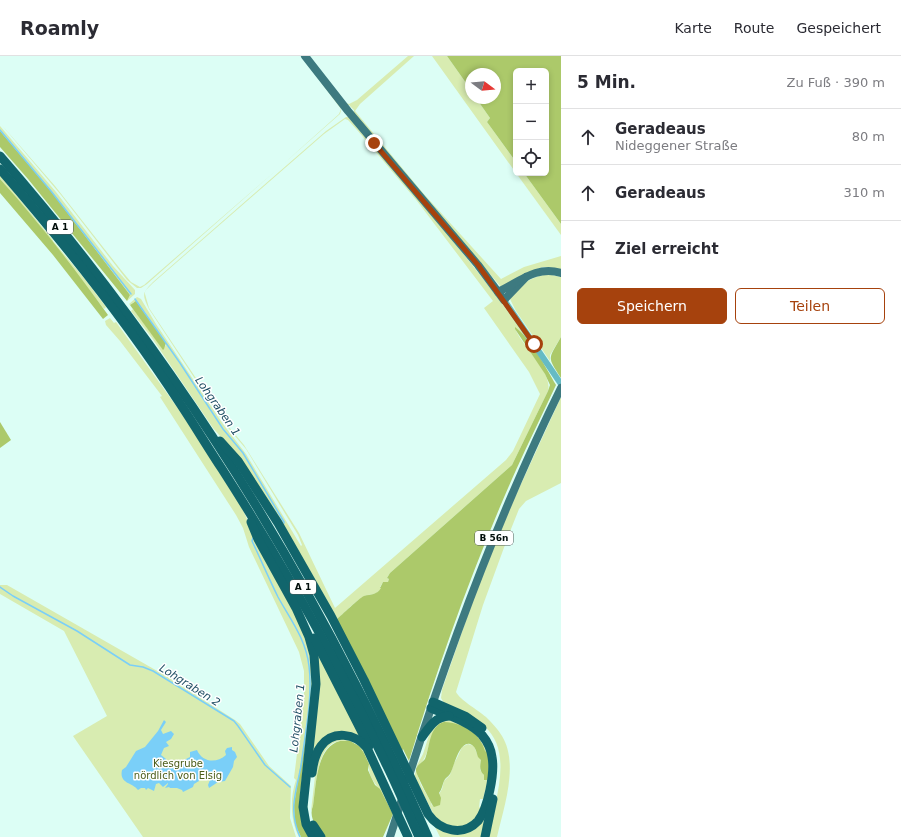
<!DOCTYPE html>
<html lang="de">
<meta charset="utf-8">
<style>
:root{--surface:#fff;--page:#f7f7f7;--text:#2b2b33;--muted:#7c7c81;--line:#e1e1e2;--accent:#a6420d}
body{margin:0;font-family:"DejaVu Sans",sans-serif;background:var(--page);color:var(--text)}
.controls{position:absolute;right:12px;top:12px;display:grid;overflow:hidden;border-radius:6px;box-shadow:0 2px 6px #0003}
.controls button{width:36px;height:36px;display:grid;place-items:center;padding:0;border:0;border-bottom:1px solid var(--line);background:var(--surface);color:var(--text);font:20px sans-serif}
.compass{position:absolute;left:465px;top:12px;width:36px;height:36px;border-radius:50%;background:var(--surface);box-shadow:0 2px 6px #0003;rotate:106deg}
.stop{position:absolute;width:12px;height:12px;margin:-9px;border:3px solid #a6420d;border-radius:50%;background:#fff}
.stop.end{background:#a6420d;border-color:#fff;box-shadow:0 1px 4px #0008}
.list{margin:0;padding:0;list-style:none}
h2{display:flex;justify-content:space-between;align-items:center;height:52px;margin:0;padding:0 16px;font-size:17px}
h2 small{font-size:13px;font-weight:400;color:var(--muted)}
.list li{display:grid;grid-template-columns:26px 1fr auto;gap:12px;align-items:center;box-sizing:border-box;height:56px;padding:0 16px;border-top:1px solid var(--line)}
.list b{display:block;font-size:15px;white-space:nowrap}
.list p{margin:0;font-size:13px;white-space:nowrap;color:var(--muted)}
.list em{font-size:13px;font-style:normal;color:var(--muted)}
.actions{display:flex;gap:8px;padding:12px 16px}
.actions a{flex:1;padding:9px 0;border:1px solid var(--accent);border-radius:6px;text-align:center;font-size:14px;color:var(--accent)}
.actions .main{background:var(--accent);color:#fff}
.icon{flex:none;width:22px;height:22px;fill:none;stroke:currentColor;stroke-width:2;stroke-linecap:round;stroke-linejoin:round}
.map{position:relative;flex:none;width:561px;height:781px;overflow:hidden}
header{display:flex;align-items:center;gap:24px;box-sizing:border-box;height:56px;padding:0 20px;background:var(--surface);border-bottom:1px solid var(--line)}
header strong{font-size:19px}
nav{display:flex;gap:22px;margin-inline-start:auto;font-size:14px}
main{display:flex}
aside{flex:1;background:var(--surface)}
.map>svg:first-child{display:block}
.green{fill:#d8ecb1;fill-rule:evenodd}
.forest{fill:#acc96a}
.water{fill:#7acff8}
.lines{fill:none;stroke-linecap:round;stroke-linejoin:round}
.stream{stroke:#7acff8;stroke-width:1.5}
.minor{stroke:#66bbc4;stroke-width:6}
.major{stroke:#3d7a80;stroke-width:8}
.highway{stroke:#11656c;stroke-width:9}
.route{stroke:#a6420d;stroke-width:5}
.labels{text-anchor:middle;stroke-width:3;stroke-linejoin:round;paint-order:stroke}
.shield{fill:#fff;stroke:#4e5654;stroke-width:1}
.shield-label{font-size:9px;font-weight:bold;fill:#020e0b}
.park-label{font-size:10px;fill:#4b5d1a;stroke:#fff}
.water-label{font-size:11px;font-style:italic;fill:#1f4e64;stroke:#fff}
</style>
<header>
<strong>Roamly</strong>
<nav><a>Karte</a><a>Route</a><a>Gespeichert</a></nav>
</header>
<main>
<div class="map">
<svg width="561" height="781" viewBox="0 0 561 781">
<rect width="100%" height="100%" fill="#dcfef5"/>
<g class="green">
<polygon points="301,0 303,0 342,51 340,58 147,228 141,232 137,232 127,224 61,139 0,67 55,130 121,214 131,226 140,231 144,229 281,110 339,58 341,53"/>
<polygon points="408,0 414,0 360,48 355,55 423,137 501,223 524,211 561,200 561,213 543,211 537,213 501,231 353,58 354,54 349,49 346,49 346,47 349,48 357,44"/>
<polygon points="432,0 447,0 471,34 471,42 476,42 490,62 487,66 516,106 516,117"/>
<path d="M346 61H348C417 142 488 222 547 311 535 302 530 281 515 272 521 290 553 315 548 335L512 409 390 517 387 522 389 523 388 527 383 526 380 531 382 532C375 541 369 537 363 541 354 546 344 557 336 564L235 397 213 372 152 282 131 255 133 253 163 293 166 289V287L145 256 134 246 130 249 129 248 137 241 141 243 156 268 223 368 246 398 301 490 302 489 298 479 246 393 224 367 149 253C142 239 142 237 153 226L326 75ZM345 63 348 64 358 75 417 145 493 245 484 252 529 316 540 338 513 395 506 404 335 552 299 477 244 389 228 370 149 252 145 238V235L153 227 324 78Z"/>
<polygon points="0,70 56,136 113,210 135,234 135,238 127,245 130,239 51,135 0,75"/>
<polygon points="516,117 524,117 561,168 561,179"/>
<polygon points="0,119 53,184 53,185 84,222 106,251 104,253 36,165 0,123"/>
<path d="M547 218 561 221V281L550 299V305L516 255 510 243C523 227 527 223 547 218Z"/>
<path d="M110 262 114 267 116 266 184 361 242 452 256 483 305 578 314 617 295 768 301 781H299C290 764 290 741 296 724L294 722 304 641V615L299 596 249 491 243 472 236 459 160 341 162 340 120 285 106 269 105 265Z"/>
<path d="M561 341V427L526 445 519 453 509 478 483 549 456 636C460 644 478 654 486 661 492 667 498 673 502 680 519 708 504 751 497 781H487C494 749 515 696 484 670 472 661 457 654 444 647L441 642 442 634 475 538 510 452Z"/>
<polygon points="0,529 7,529 166,620 235,664 240,668 269,710 291,730 290,762 296,781 143,781 73,680 107,660 64,575 0,538"/>
<path d="M315 590 363 684C347 674 325 675 315 694 311 704 311 715 310 725 307 745 304 764 318 781H316C309 772 305 762 305 750L318 624V611Z"/>
<path d="M447 662 464 669 487 692 490 715 483 743H480L479 752 480 751 482 748 480 759 461 773 437 765 414 720 416 715 421 729 431 746 432 750 442 733 444 725 450 719 453 709 457 702 462 691 468 688 474 690 477 698 481 704 480 714 484 719V723L485 725 484 693 437 669C428 681 430 704 416 711L423 698 432 670Z"/>
<path d="M337 682C367 677 377 719 387 740L386 744C382 736 375 729 371 721 369 717 369 713 369 709 368 703 363 695 359 690 354 685 348 685 342 685 316 685 316 732 313 750L311 755 317 703 324 690Z"/>
<polygon points="493,690 482,781 440,781 435,771 441,774 480,766"/>
</g>
<g class="forest">
<polygon points="447,0 561,0 561,168 524,117 546,117 546,15 516,15 516,106 487,66 490,62 476,42 495,42 495,18 471,18 471,34"/>
<polygon points="0,75 51,135 130,239 127,245 28,123 0,91"/>
<path d="M0 123C39 166 74 212 108 259L103 263 53 199 0 137Z"/>
<polygon points="136,245 166,287 164,293 163,294 130,249"/>
<path d="M515 271C531 283 546 312 556 329 543 357 529 385 516 414 474 508 439 606 409 705L403 693 402 696 336 564C342 559 359 542 364 540 371 538 377 539 381 532H380L383 526H388L389 523 387 522 390 517 512 409 548 335 550 329 545 318 515 273Z"/>
<path d="M561 281V322C547 300 548 304 561 281Z"/>
<polygon points="0,366 11,384 0,392"/>
<polygon points="308,664 299,750 308,781 301,781 295,768 294,749"/>
<path d="M444 666C464 667 480 677 485 695L488 697 489 704 488 722 487 724H484V719C479 715 480 710 481 704L478 701C476 696 476 690 470 688 459 685 454 711 450 718 448 721 445 722 444 725 442 730 442 733 439 737L441 742 440 749 434 751C432 749 416 718 416 715 415 710 422 707 425 703 430 691 429 670 444 666Z"/>
<path d="M340 685H350L359 690 364 697 369 708 368 714 371 721 375 729 380 733 393 758 383 781H324C317 772 308 761 313 750 316 730 316 691 340 685Z"/>
</g>
<path class="water" d="M164 664 166 666 161 674 163 678 171 675 174 678 171 683 166 686 169 690 164 692 161 699 166 703 167 706 169 708 173 707 174 705 179 706 180 704H184L190 701V696L197 694C202 706 216 708 226 699L225 695 227 692 232 691V694L235 696 237 701 234 705 233 711 225 725 218 726 209 732 208 729 210 724 202 723 200 721 199 725 194 728 193 731 183 736 182 734 177 732H170L169 731 165 732 168 728V727L163 731 159 727 156 728 154 735 148 732 146 734 145 732H141L138 734C132 726 119 728 122 714L126 711 136 695 145 691 158 675Z"/>
<g class="lines">
<g class="stream">
<polyline points="0,74 51,135 131,238"/>
<polyline points="135,243 180,307 223,373 243,397 284,466 284,467"/>
<path d="M253 482 252 485C261 504 269 523 278 541 290 563 306 583 309 610 313 641 305 678 301 710 296 737 288 754 300 781"/>
<polyline points="0,531 13,540 77,575 130,609 143,611 153,615 234,665 238,670 265,709 290,731"/>
</g>
<polyline class="minor" points="504,244 561,328"/>
<g class="major">
<polyline points="305,0 348,55 478,209 504,244 526,221"/>
<path d="M498 236C519 226 537 209 561 217"/>
<path d="M408 723C450 589 499 458 561 332"/>
<polyline points="390,781 403,740"/>
</g>
<g class="highway">
<path d="M0 100C139 260 259 438 355 627 381 677 405 729 428 781"/>
<path d="M0 113C65 188 127 266 181 349 195 370 208 392 222 413 283 508 338 606 386 708 398 732 408 757 419 781"/>
<path d="M220 385 238 405 278 467 331 560 364 624 428 758C440 775 463 781 478 765 488 752 495 717 492 701 491 693 487 685 482 679 470 666 448 659 431 652"/>
<polyline points="251,466 258,483 296,552 309,581 314,599 316,628 303,751 306,768 313,781"/>
<polyline points="314,582 369,690"/>
<polyline points="433,646 465,660 482,672"/>
<path d="M422 681C430 670 435 661 449 660"/>
<path d="M312 717C313 708 315 698 321 690 333 674 355 677 367 692L408 781"/>
<polyline points="313,769 321,781"/>
<polyline points="485,781 493,743"/>
</g>
</g>
<g class="lines">
<polyline class="route" points="374,87 478,209 534,288"/>
</g>
<g class="labels">
<g class="shield">
<rect x="47" y="164" width="26" height="14" rx="3"/>
<rect x="475" y="475" width="38" height="14" rx="3"/>
<rect x="290" y="524" width="26" height="14" rx="3"/>
</g>
<g class="shield-label">
<text x="60" y="174">A 1</text>
<text x="494" y="485">B 56n</text>
<text x="303" y="534">A 1</text>
</g>
<g class="park-label">
<text x="178" y="711">Kiesgrube<tspan x="178" dy="12">nördlich von Elsig</tspan></text>
</g>
<g class="water-label">
<text transform="translate(218 350) rotate(55)" y="4">Lohgraben 1</text>
<text transform="translate(190 629) rotate(32)" y="4">Lohgraben 2</text>
<text transform="translate(297 662) rotate(-84)" y="4">Lohgraben 1</text>
</g>
</g>
</svg>
<div class="controls">
<button>+</button>
<button>−</button>
<button><svg class="icon" aria-label="locate" viewBox="0 0 24 24"><circle cx="12" cy="12" r="6"/><path d="M12 2v4M12 18v4M2 12h4M18 12h4"/></svg></button>
</div>
<svg class="compass" viewBox="-18 -18 36 36"><path d="M0-13l5 13h-10z" fill="#e53935"/><path d="M0 13l5-13h-10z" fill="#7c7c81"/></svg>
<div class="stop" style="left:534px;top:288px"></div>
<div class="stop end" style="left:374px;top:87px"></div>
</div>
<aside>
<h2>5 Min.<small>Zu Fuß · 390 m</small></h2>
<ul class="list">
<li><svg class="icon" aria-label="ahead" viewBox="0 0 24 24"><path d="M12 20V5M6 11l6-6 6 6"/></svg><div><b>Geradeaus</b><p>Nideggener Straße</p></div><em>80 m</em></li>
<li><svg class="icon" aria-label="ahead" viewBox="0 0 24 24"><path d="M12 20V5M6 11l6-6 6 6"/></svg><div><b>Geradeaus</b></div><em>310 m</em></li>
<li><svg class="icon" aria-label="arrive" viewBox="0 0 24 24"><path d="M6 21V4h12l-3 4 3 4H6"/></svg><div><b>Ziel erreicht</b></div></li>
</ul>
<div class="actions"><a class="main">Speichern</a><a>Teilen</a></div>
</aside>
</main>
